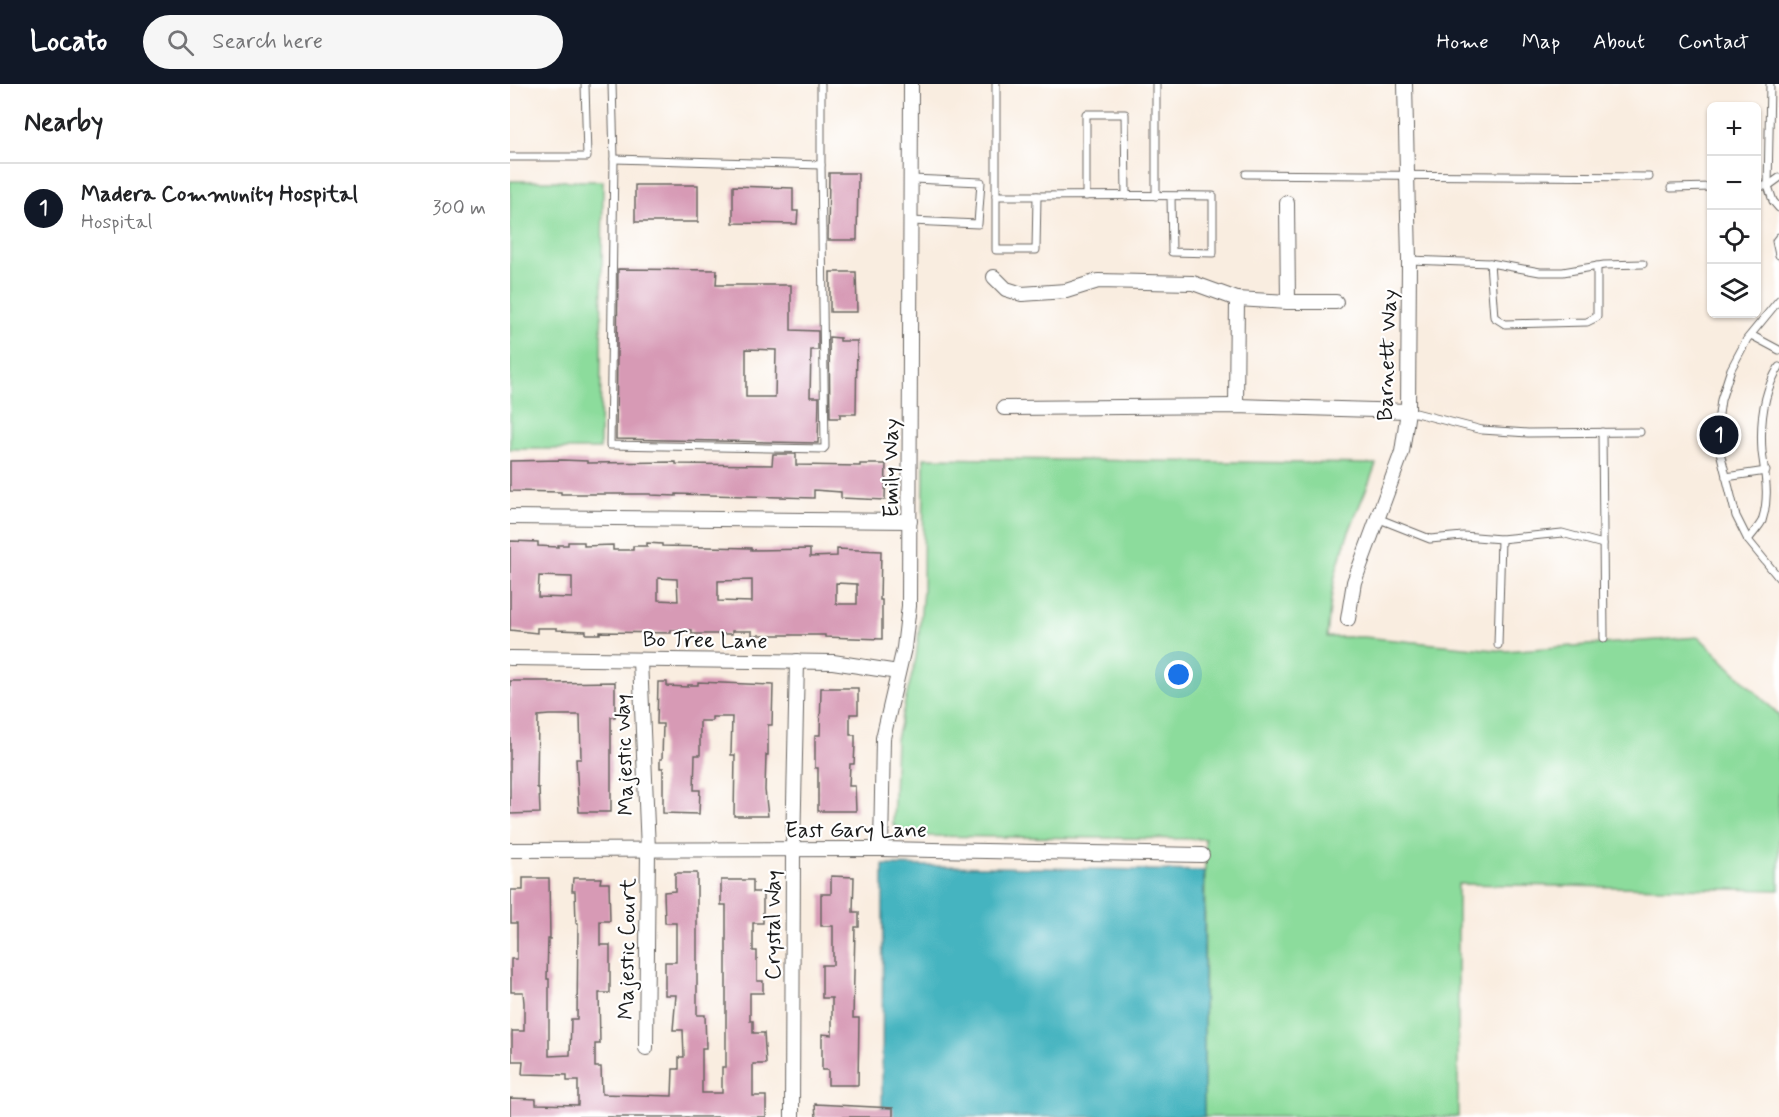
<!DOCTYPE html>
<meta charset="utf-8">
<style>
:root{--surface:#fff;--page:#f6f6f6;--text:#202124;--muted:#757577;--line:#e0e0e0;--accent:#111827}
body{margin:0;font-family:Mynerve,sans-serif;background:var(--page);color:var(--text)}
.controls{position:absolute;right:18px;top:18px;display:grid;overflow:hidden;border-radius:9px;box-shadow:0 2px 4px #0004}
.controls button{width:54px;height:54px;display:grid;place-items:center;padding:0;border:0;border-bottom:2px solid var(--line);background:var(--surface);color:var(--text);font:30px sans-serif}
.you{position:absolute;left:669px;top:591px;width:21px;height:21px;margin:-15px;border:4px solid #fff;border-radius:50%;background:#1a73e8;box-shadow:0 0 0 9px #1a73e833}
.badge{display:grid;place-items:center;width:39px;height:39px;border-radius:50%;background:var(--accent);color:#fff;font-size:20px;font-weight:700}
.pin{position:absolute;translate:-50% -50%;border:3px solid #fff;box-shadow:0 2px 6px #0006}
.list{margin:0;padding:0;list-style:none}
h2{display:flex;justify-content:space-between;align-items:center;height:78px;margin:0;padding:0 24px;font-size:26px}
h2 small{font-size:20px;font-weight:400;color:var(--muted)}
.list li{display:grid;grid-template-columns:39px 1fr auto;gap:18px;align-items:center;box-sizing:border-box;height:90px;padding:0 24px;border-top:2px solid var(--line)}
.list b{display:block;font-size:22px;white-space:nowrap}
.list p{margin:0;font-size:20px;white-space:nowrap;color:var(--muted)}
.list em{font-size:20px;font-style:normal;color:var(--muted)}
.icon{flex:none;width:33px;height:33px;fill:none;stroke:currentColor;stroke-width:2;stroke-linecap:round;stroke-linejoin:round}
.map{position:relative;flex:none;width:1269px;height:1033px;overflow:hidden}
header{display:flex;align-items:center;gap:36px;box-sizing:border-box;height:84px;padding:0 30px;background:var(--accent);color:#fff}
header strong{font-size:28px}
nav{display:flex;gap:33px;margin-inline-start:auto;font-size:21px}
.search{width:420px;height:54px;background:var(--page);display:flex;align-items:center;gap:15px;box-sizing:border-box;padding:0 21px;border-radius:33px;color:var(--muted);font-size:22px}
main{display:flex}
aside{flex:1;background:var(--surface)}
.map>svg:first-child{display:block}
.green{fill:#8cdc9c;stroke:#547c5c;stroke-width:1.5}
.water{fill:#45b4c0;stroke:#30686e;stroke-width:1.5}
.building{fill:#d79ab5;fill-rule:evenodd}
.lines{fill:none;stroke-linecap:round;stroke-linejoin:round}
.lane-casing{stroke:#696561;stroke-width:9}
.street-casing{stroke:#696561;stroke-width:16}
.lane{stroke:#fff;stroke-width:7}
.street{stroke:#fff;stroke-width:14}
.labels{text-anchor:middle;stroke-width:4.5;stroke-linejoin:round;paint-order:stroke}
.street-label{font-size:22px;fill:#1c1c1c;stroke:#fff}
</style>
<header>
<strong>Locato</strong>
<div class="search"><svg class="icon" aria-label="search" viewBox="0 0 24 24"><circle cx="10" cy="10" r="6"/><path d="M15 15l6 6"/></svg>Search here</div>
<nav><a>Home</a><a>Map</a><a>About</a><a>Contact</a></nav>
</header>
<main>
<aside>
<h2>Nearby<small></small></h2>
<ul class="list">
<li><span class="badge">1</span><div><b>Madera Community Hospital</b><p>Hospital</p></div><em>300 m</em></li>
</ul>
</aside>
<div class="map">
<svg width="1269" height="1033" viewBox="0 0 1269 1033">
<rect width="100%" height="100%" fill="#fff"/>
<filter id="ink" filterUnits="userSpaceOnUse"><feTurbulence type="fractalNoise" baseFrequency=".0167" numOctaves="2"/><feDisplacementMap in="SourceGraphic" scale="12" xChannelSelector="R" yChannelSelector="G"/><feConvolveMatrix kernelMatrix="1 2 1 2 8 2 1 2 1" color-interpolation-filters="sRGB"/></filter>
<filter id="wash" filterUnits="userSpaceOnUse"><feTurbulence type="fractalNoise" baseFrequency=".008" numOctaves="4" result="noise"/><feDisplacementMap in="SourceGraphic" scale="24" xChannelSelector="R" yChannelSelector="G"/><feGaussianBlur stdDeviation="1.35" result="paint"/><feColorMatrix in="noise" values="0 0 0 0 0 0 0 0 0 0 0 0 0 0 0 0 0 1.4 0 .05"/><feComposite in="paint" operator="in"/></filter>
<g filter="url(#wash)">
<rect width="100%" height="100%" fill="#f9ede0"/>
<g class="green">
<polygon points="0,97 93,97 90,365 0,365"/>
<path d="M414 374 866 380C853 416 835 451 826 488 821 509 819 531 817 553H854L995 567 1189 553 1269 631V806L948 800V1033H694L695 755 402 752 383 741 386 655 406 574 409 548 413 507Z"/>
</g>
<polygon class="water" points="373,781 694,787 694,1033 372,1033"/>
<g id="blocks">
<g class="building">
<polygon points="319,89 348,89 347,156 318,156"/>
<rect x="125" y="101" width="63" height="37"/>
<polygon points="223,102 283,104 283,127 288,127 287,140 223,139"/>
<path d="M108 185 207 186 206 201H281V246L308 247V266H301L300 313H309L308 359 106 355ZM236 265 266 266 265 313H236Z"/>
<polygon points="320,188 346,188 347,228 320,228"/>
<polygon points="319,253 330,254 330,257 347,257 346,330 330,330 330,334 320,334"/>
<polygon points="263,370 286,370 286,381 350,382 350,380 376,380 375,416 331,414 331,408 304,406 304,414 166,410 166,412 141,411 141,410 51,410 51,408 0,407 0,377 52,376 77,377 77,379 166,378 166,380 262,381"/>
<path d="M0 457 28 458V462L48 463V461H58V458H74V462L103 461V466H123V462H137V459L152 460V462L241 464V466L300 465V473L327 472V465L371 467 370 516H372V555L315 553V551H242V547H222V550H182V546H161V549L90 548V550H76V547L47 546V544H27V549L0 546ZM29 492 62 493V514L28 513ZM148 494 167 495 168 517 148 516ZM242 496V518L208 517V497ZM326 499 347 500V520H326Z"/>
<polygon points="0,597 40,597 40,599 105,598 105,633 101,633 101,728 69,728 66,675 71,675 70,631 39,631 28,632 27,704 29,704 30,729 0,730"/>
<polygon points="148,598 157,598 157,602 178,603 178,601 188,601 188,598 263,601 262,641 258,641 258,671 256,671 255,706 258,732 224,732 225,671 221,671 222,633 202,633 202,637 190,637 190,671 185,671 184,706 190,706 189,730 153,729 153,684 150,684 150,675 152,675 153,640 147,640"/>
<polygon points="311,604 348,604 348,630 340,630 340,651 345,651 345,661 344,680 340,680 339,702 345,702 346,727 308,727 308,684 305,684 305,651 310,651"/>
<polygon points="165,789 187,789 187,931 195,931 196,964 192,964 192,1009 212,1009 212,983 216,983 216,821 211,821 211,796 243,796 243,808 253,808 253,839 243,839 243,867 247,867 247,897 253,897 253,909 240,909 240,937 243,937 243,949 254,949 256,980 243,980 243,1012 256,1012 256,1033 0,1033 0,1014 26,1015 26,1020 68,1021 68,997 57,997 57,991 12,990 13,977 2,977 2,947 14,947 14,919 13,908 1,908 1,875 7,875 7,839 1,839 1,806 13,806 13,794 39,794 40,855 38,855 37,895 39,895 39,972 60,971 61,935 67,935 68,839 66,839 65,807 62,807 63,794 91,794 90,799 99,799 100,837 90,837 90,861 100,861 100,909 89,909 90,960 85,960 85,983 91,983 92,1010 162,1012 163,985 169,985 169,973 174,973 173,946 163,946 166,911 155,911 155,878 166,878 166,839 155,839 154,808 165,807"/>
<polygon points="321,792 344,793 343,828 349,828 349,843 345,843 343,934 349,934 348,1001 318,1001 318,986 312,986 312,950 322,951 322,914 312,914 312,881 323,881 323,842 311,842 311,810 321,810"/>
<polygon points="305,1020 383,1024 383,1033 306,1033"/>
</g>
</g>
</g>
<g filter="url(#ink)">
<use href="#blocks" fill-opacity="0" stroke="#696561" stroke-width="1.5"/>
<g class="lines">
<g class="lane-casing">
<g id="lane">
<polyline points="102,0 104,75 100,361 313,365 315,363 311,81"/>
<polyline points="486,0 486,166 526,166 527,112"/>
<polyline points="646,0 646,112"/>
<polyline points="1260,0 1258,102 1263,117 1269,124"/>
<polyline points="0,73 77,73 75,0"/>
<polyline points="104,75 311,81 311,0"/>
<polyline points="736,90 1139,93"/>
<polyline points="1246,102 1258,102 1269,94"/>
<polyline points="1161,104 1202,103"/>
<path d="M486 112C558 112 630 111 703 112V169L662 168 661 112"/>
<polyline points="576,112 576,30 615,30 616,112"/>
<polyline points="401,137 468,140 471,98 402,95"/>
<polyline points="1269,153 1266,157 1269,171"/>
<polyline points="899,176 980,179 1030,188 1053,188 1094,181 1133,180"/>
<polyline points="980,179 984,233 995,240 1077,238 1087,233 1087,182"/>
<polyline points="1269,216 1237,255 1221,285 1211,316 1206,352 1226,432 1238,456 1269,494"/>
<polyline points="1241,251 1269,266"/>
<polyline points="898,327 972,346 1018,349 1130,348"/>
<polyline points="1092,348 1094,554"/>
<polyline points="1216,393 1256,387"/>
<polyline points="867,434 920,455 953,452 991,455 1052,449 1093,460"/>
<path d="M1238 456C1242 450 1249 443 1252 437 1260 413 1255 391 1252 368 1250 339 1253 308 1269 283"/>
<polyline points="988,561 991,455"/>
</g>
</g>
<g class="street-casing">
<g id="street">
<polyline points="777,119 778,218"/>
<polyline points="484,193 496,205 512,210 556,207 588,197 683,199 727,215 778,218 826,218"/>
<polyline points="726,322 727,215"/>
<polyline points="494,324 726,322 898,327"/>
<polyline points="0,433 400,437"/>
<polyline points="838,535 844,498 892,368 898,327 899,176 895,0"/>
<polyline points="0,574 323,578 388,588"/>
<polyline points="130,576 138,766 136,964"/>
<polyline points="371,765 373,654 394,564 399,522 401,0"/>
<polyline points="0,766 371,765 692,771"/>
<polyline points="282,1033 283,766 287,577"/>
</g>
</g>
<use href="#lane" class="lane"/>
<use href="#street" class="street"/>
</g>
</g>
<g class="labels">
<g class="street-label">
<text transform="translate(876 271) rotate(-88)" y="8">Barnett Way</text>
<text transform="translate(380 384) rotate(-90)" y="8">Emily Way</text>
<text transform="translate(195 555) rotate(1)" y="8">Bo Tree Lane</text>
<text transform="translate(113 671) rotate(-92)" y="8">Majestic Way</text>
<text x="346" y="753">East Gary Lane</text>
<text transform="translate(262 841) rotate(-90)" y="8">Crystal Way</text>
<text transform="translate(116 865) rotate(-89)" y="8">Majestic Court</text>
</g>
</g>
</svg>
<div class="controls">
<button>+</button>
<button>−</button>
<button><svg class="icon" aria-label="locate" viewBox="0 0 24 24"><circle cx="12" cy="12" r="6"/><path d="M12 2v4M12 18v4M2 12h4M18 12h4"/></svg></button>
<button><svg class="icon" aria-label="layers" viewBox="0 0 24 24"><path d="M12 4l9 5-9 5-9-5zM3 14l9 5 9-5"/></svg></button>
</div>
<div class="you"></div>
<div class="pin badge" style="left:1209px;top:351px">1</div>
</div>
</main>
